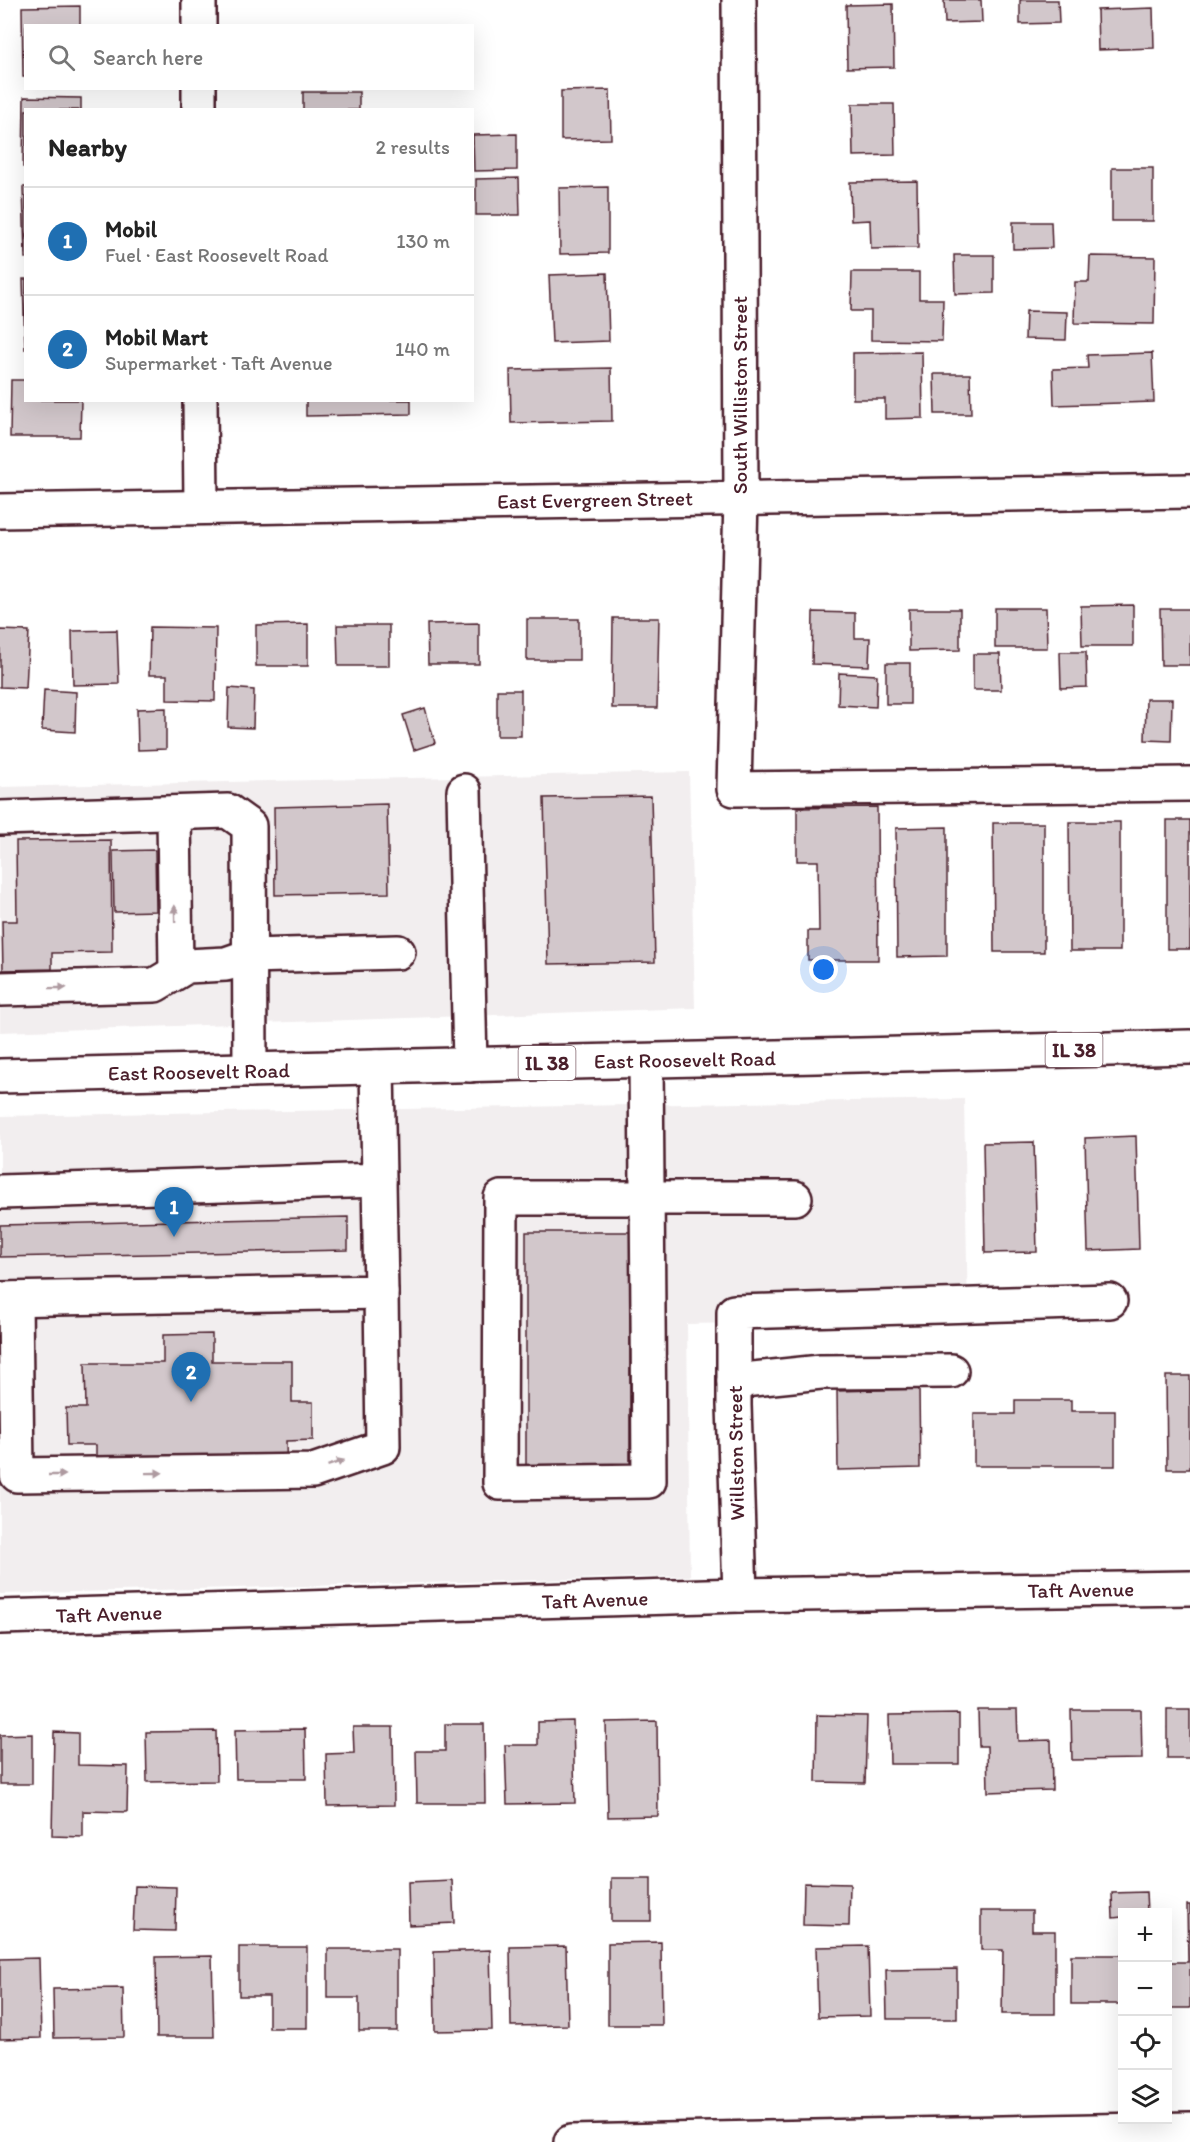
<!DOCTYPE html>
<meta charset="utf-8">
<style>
:root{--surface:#fff;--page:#f2f2f2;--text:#222;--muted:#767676;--line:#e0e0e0;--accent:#1f6fb2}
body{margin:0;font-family:Itim,sans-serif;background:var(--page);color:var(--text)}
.controls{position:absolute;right:18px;bottom:18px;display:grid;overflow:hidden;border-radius:0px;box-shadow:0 6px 24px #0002}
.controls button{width:54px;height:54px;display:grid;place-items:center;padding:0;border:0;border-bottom:2px solid var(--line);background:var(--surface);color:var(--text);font:30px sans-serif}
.you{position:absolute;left:824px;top:970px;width:21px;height:21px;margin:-15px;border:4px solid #fff;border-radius:50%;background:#1a73e8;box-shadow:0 0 0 9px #1a73e833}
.badge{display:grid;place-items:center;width:39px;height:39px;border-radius:50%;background:var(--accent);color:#fff;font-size:20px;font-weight:700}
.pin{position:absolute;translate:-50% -50px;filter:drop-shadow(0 2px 3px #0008)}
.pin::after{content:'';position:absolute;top:32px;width:21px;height:18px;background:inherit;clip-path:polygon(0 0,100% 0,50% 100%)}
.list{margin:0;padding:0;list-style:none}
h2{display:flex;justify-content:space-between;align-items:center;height:78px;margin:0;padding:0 24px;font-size:26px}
h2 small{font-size:20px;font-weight:400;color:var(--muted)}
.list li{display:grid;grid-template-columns:39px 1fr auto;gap:18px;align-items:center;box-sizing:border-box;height:108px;padding:0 24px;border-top:2px solid var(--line)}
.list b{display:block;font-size:22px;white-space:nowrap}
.list p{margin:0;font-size:20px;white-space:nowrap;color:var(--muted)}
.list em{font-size:20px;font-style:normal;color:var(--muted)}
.icon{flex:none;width:33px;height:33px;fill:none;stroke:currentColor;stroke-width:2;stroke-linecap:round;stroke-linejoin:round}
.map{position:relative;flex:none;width:1190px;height:2142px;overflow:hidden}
.search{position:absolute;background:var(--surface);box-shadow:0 6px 24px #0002;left:24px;top:24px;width:450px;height:66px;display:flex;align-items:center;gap:15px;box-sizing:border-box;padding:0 21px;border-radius:0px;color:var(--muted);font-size:22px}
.panel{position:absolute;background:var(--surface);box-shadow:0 6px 24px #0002;left:24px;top:108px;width:450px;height:294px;border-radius:0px}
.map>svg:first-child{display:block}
.built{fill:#f2eeef}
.building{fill:#d2c7cb;stroke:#4a1f2b;stroke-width:1.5}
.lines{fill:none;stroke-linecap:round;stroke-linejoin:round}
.minor-casing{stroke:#4a1f2b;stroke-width:38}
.major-casing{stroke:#4a1f2b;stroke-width:38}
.minor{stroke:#fff;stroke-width:33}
.major{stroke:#fff;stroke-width:33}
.oneway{fill:#ae9aa0}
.labels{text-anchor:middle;stroke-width:6;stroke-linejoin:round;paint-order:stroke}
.shield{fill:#fff;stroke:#80626b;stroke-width:1.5}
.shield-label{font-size:20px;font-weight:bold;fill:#4a1f2b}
.street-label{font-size:21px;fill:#4a1f2b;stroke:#fff}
</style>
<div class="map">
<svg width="1190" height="2142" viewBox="0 0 1190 2142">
<rect width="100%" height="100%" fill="#fff"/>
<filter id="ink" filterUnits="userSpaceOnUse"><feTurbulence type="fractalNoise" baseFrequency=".0167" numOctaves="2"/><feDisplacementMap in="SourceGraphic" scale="12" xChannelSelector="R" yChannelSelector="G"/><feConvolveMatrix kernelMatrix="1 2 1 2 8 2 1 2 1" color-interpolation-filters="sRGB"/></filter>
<g filter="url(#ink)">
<g class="built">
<polygon points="689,772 695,1008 0,1032 0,787"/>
<polygon points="964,1099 968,1319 687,1324 690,1576 0,1594 0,1116"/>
</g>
<g class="building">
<polygon points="944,0 981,0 982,22 945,23"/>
<polygon points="1020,0 1058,0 1059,23 1020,24"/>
<polygon points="893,4 894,67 847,68 846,5"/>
<polygon points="80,6 80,26 26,26 26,77 23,77 22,7"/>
<polygon points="1153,8 1154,48 1098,50 1097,10"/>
<polygon points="610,90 611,139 561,140 561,91"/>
<rect x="303" y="92" width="56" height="18"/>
<polygon points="24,97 81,98 81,110 26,110 26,167 23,167"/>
<polygon points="852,104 894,104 895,155 853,156"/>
<polygon points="517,134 517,170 474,171 473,135"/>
<rect x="1112" y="168" width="41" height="53"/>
<polygon points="519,178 520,215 476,215 476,179"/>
<polygon points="917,181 918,248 871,249 870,220 851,221 850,182"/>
<polygon points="23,187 26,187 26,258 25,258"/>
<polygon points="608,187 608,253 560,254 559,188"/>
<polygon points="1013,222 1051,222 1052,248 1013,249"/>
<polygon points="954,255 994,255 994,293 955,294"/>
<polygon points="1090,256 1155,257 1154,324 1074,323 1075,282 1089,282"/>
<polygon points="852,272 919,272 919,299 943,299 942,341 871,340 871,311 851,311"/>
<polygon points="607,273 609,341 552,343 549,275"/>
<polygon points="23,279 26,279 25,350"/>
<polygon points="1026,311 1067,312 1066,340 1025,339"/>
<polygon points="922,352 923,418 885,419 885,399 853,399 853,353"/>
<polygon points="1152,353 1154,402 1054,405 1053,369 1088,368 1087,355"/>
<polygon points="611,368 612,421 511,423 510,370"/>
<polygon points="934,374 970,374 971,414 935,414"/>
<polygon points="11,380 26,380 26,400 81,400 80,437 10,437"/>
<polygon points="306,400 411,400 411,414 306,416"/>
<polygon points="1133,605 1133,646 1082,646 1081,606"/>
<polygon points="995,608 1046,608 1047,648 995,648"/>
<polygon points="909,609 960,609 960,650 909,651"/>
<polygon points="1160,609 1190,609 1190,665 1161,665"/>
<polygon points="813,612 855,613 855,638 870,638 869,666 812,664"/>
<polygon points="613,618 659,618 657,708 612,708"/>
<rect x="527" y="619" width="52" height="41"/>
<polygon points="479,623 479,664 428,664 427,624"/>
<polygon points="308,624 308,666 256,666 256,625"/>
<polygon points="337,625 389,625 389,666 338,666"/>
<polygon points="150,627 216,628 215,701 167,700 167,675 149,675"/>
<polygon points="0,630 29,631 26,688 0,687"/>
<polygon points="117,630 119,684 73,685 72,631"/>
<polygon points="1060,652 1086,652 1087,687 1061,688"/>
<polygon points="973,654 1000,654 1001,690 973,690"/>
<rect x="886" y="663" width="24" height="41"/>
<polygon points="839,673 877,675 876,707 838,705"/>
<polygon points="229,688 254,690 253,728 228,727"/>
<polygon points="44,690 76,692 75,732 42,730"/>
<rect x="497" y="690" width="24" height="46"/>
<polygon points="1146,699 1172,699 1171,741 1145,740"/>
<polygon points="166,708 166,749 138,750 137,709"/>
<polygon points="425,708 435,743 414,750 403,715"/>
<polygon points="651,796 655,962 548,964 544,798"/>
<polygon points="387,804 389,893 275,895 274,807"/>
<polygon points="877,807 878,960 808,960 808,931 819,931 818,861 797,861 797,808"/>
<rect x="1167" y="820" width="23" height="129"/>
<polygon points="1069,822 1120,822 1120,951 1070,951"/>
<polygon points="993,823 1044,823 1044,952 994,952"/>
<polygon points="947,827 947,956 897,957 896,828"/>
<polygon points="111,840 112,952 52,953 52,969 3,970 2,921 17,921 16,841"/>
<polygon points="155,850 156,911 114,912 113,851"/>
<polygon points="1136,1136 1139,1249 1088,1251 1085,1138"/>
<polygon points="1034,1142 1037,1252 985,1253 983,1143"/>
<polygon points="348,1217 348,1250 0,1257 0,1225"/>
<rect x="526" y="1232" width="104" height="236"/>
<polygon points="212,1334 212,1361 292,1361 292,1402 313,1402 313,1440 286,1441 287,1488 96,1490 96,1445 67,1445 66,1408 86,1408 85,1363 163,1363 163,1335"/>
<polygon points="1166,1376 1190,1376 1190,1469 1167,1469"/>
<polygon points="919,1389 920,1468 838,1470 837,1391"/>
<polygon points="1015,1400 1071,1400 1071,1411 1115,1411 1115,1466 974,1466 974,1414 1015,1414"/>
<rect x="1167" y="1709" width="23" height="49"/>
<polygon points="978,1710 1017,1710 1018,1741 1051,1740 1052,1790 988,1792 987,1746 979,1746"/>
<polygon points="1071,1710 1141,1710 1142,1759 1072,1760"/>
<polygon points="959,1714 959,1764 890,1764 889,1715"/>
<polygon points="817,1715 867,1716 865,1783 816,1782"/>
<polygon points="573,1721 575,1803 507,1804 505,1745 538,1745 538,1722"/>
<polygon points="657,1721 658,1816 608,1817 606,1722"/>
<polygon points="445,1724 484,1724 485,1803 417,1803 416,1751 445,1751"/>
<polygon points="353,1727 393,1727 394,1805 327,1806 326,1754 354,1753"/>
<polygon points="305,1729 306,1779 236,1779 235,1730"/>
<polygon points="216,1731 217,1781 147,1782 146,1732"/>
<polygon points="54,1732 78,1733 78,1765 128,1766 127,1812 83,1811 83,1837 52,1836"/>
<polygon points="32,1734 32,1784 0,1784 0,1735"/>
<rect x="611" y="1878" width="40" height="43"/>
<polygon points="452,1880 454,1923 409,1925 408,1882"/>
<polygon points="804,1883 850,1884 849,1926 803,1925"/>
<polygon points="135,1886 176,1887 175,1931 133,1930"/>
<polygon points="1146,1892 1147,1912 1122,1912 1122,1917 1113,1918 1112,1893"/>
<polygon points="1187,1905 1190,1905 1190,2008 1168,2008 1168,1962 1188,1962"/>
<polygon points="981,1911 1032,1911 1032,1931 1055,1931 1055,2014 1002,2014 1003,1950 981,1950"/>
<polygon points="661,1942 662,2025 608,2025 608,1943"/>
<polygon points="566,1946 568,2025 511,2026 510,1947"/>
<polygon points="868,1946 870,2016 818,2017 816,1947"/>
<polygon points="239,1947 307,1947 307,2028 269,2028 269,1996 239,1996"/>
<polygon points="328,1949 397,1949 397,2031 359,2031 359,1998 328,1998"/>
<polygon points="490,1950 492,2030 435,2031 434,1952"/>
<rect x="1071" y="1955" width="51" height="49"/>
<polygon points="212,1956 214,2037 157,2037 156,1957"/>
<polygon points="39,1958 41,2038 0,2039 0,1959"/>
<polygon points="957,1969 957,2019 887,2019 886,1970"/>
<polygon points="123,1988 124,2037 54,2038 53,1989"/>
</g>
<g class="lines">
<g class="minor-casing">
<g id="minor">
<polyline points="199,0 199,26"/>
<polyline points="739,0 741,498 734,789 1190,784"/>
<polyline points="199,88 199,110"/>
<polyline points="200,400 201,507"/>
<polyline points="0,511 1190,491"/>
<polyline points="464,791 470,1065"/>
<polyline points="174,813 176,972"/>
<polyline points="0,818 228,811 249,826 250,1070"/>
<polyline points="0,989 155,985 187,966 226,964 249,956 398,952"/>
<path d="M646 1061C648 1201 648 1341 649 1481L500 1483 501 1198H795"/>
<polyline points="0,1192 379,1180 377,1067"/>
<polyline points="0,1299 381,1292 379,1180"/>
<polyline points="15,1299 17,1475 313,1471 383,1447 381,1292"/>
<polyline points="734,1381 821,1372 951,1371"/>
<polyline points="740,1595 734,1405 734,1312 1110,1301"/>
<polyline points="0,1617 740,1595 1190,1588"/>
<polyline points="571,2142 1190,2129"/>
</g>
</g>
<g class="major-casing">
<polyline id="major" points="0,1076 1190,1047"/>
</g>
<use href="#minor" class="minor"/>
<use href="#major" class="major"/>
</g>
<defs><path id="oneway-solid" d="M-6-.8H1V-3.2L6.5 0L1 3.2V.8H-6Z" transform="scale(1.5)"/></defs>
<g class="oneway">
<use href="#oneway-solid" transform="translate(175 914) rotate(-91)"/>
<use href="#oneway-solid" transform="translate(58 988) rotate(-1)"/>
<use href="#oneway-solid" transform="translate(336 1463) rotate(-19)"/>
<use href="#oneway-solid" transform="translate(154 1473) rotate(-1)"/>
<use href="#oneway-solid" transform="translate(57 1475)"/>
</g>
</g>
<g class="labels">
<g class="shield">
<rect x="1045.5" y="1033" width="57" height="34" rx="4.5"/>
<rect x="518.5" y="1046" width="57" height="34" rx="4.5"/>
</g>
<g class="shield-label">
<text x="1074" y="1057">IL 38</text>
<text x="547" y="1070">IL 38</text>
</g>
<g class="street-label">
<text transform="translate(740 395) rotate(-90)" y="7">South Williston Street</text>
<text transform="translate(595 500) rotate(-1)" y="7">East Evergreen Street</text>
<text transform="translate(685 1060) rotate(-1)" y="7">East Roosevelt Road</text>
<text transform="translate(199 1072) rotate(-1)" y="7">East Roosevelt Road</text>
<text transform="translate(736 1453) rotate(-91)" y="7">Willston Street</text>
<text transform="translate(1081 1590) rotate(-1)" y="7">Taft Avenue</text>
<text transform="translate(595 1600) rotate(-2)" y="7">Taft Avenue</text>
<text transform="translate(109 1614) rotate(-2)" y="7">Taft Avenue</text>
</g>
</g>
</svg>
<div class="controls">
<button>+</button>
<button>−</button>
<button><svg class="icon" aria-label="locate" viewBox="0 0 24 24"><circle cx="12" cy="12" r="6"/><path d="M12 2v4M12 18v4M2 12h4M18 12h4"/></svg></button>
<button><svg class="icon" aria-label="layers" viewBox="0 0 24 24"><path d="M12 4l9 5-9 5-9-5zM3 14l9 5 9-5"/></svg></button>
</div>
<div class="you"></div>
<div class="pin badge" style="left:174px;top:1237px">1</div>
<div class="pin badge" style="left:191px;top:1402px">2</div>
<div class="search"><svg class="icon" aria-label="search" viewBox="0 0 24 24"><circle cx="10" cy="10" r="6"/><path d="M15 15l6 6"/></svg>Search here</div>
<section class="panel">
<h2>Nearby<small>2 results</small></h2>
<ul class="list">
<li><span class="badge">1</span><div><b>Mobil</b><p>Fuel · East Roosevelt Road</p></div><em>130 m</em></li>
<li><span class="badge">2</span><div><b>Mobil Mart</b><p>Supermarket · Taft Avenue</p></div><em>140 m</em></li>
</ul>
</section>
</div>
